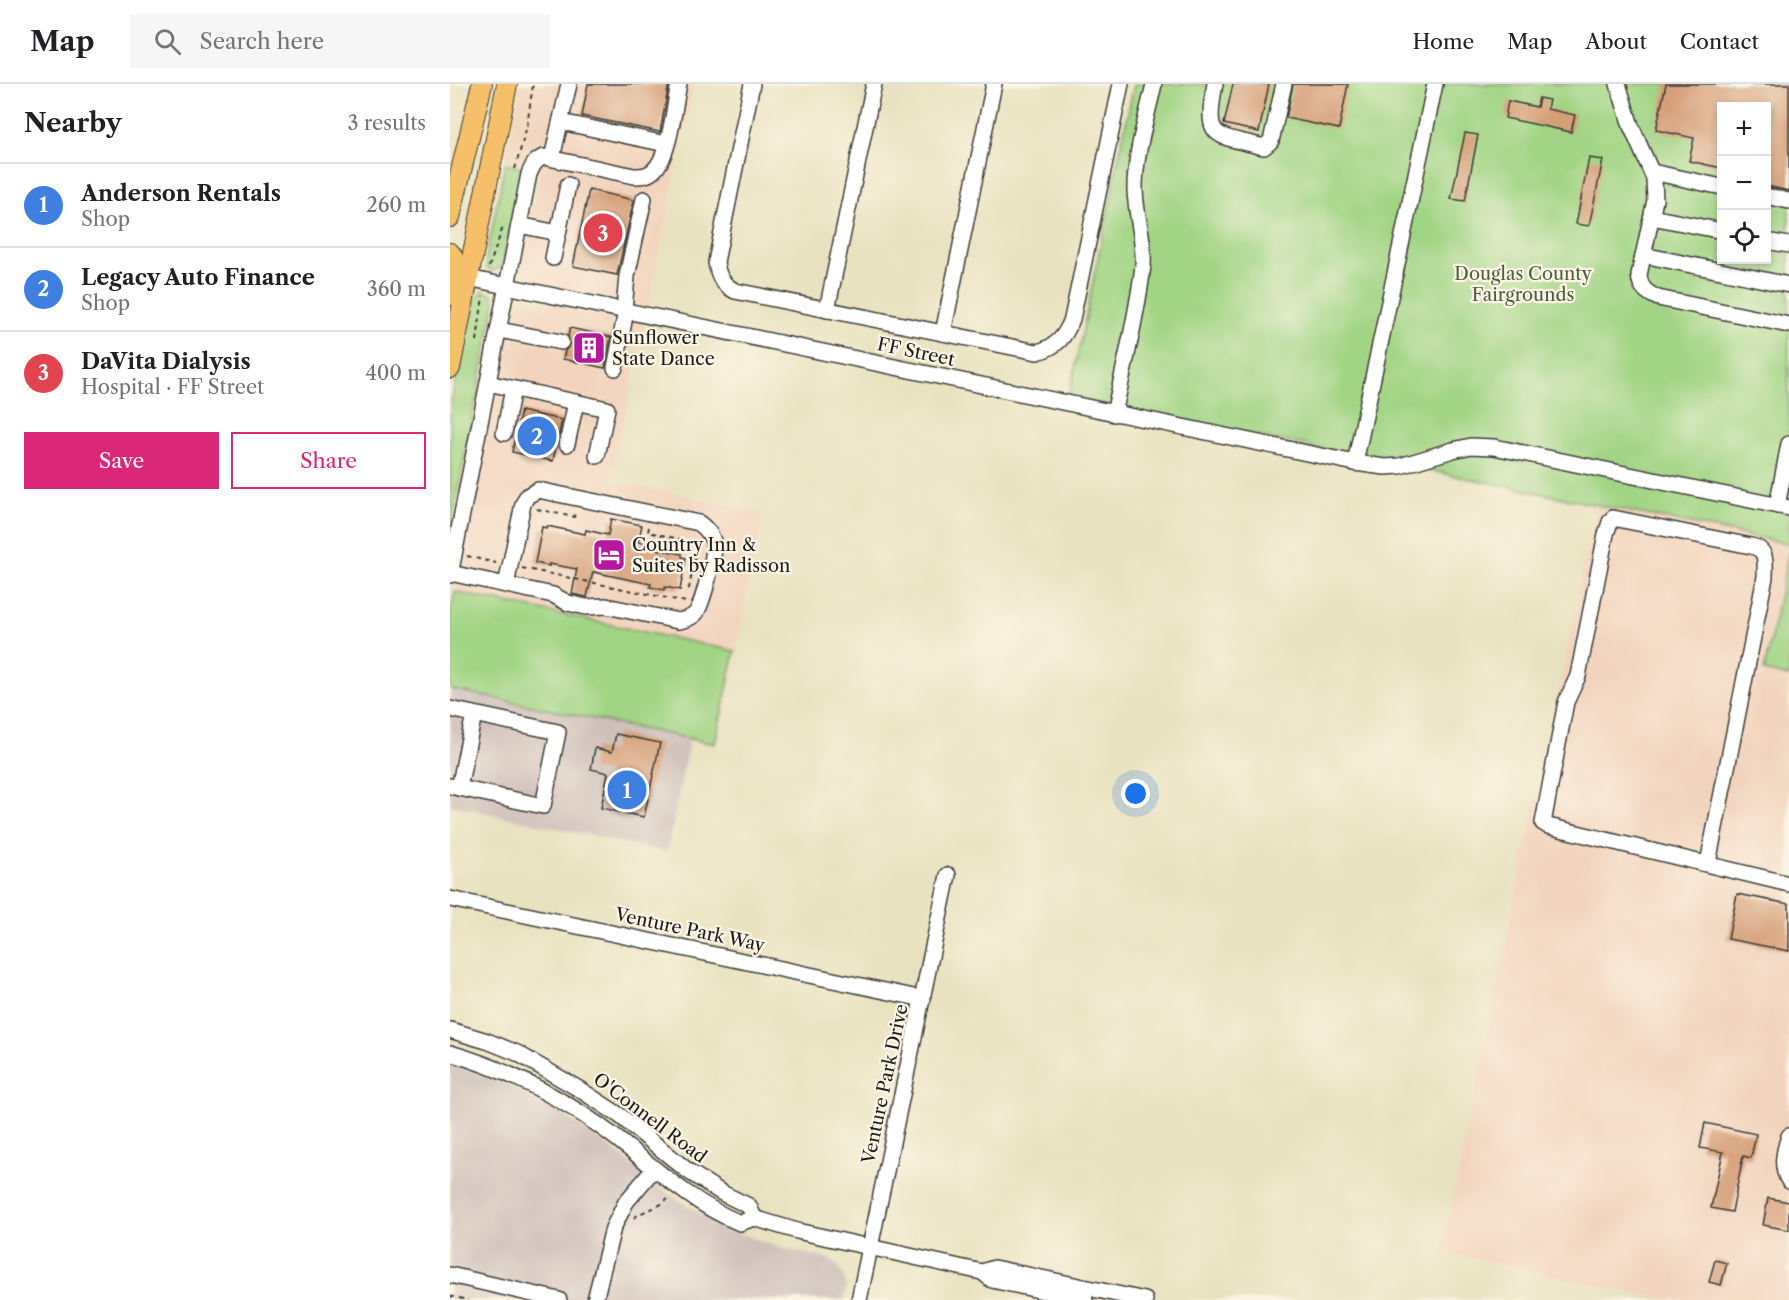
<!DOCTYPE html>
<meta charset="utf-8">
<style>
:root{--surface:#fff;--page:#f6f6f6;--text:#202124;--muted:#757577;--line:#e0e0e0;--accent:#db2777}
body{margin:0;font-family:"Libre Caslon Text",serif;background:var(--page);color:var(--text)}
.controls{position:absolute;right:18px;top:18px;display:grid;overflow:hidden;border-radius:0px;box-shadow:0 3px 9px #0003}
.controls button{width:54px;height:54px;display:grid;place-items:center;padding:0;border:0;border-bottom:2px solid var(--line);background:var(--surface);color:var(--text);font:30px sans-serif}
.you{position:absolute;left:686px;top:710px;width:21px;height:21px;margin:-15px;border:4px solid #fff;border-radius:50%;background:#1a73e8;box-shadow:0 0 0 9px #1a73e833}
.badge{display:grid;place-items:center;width:39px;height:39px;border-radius:50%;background:var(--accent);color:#fff;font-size:20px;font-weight:700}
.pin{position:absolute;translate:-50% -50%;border:3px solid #fff;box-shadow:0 2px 6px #0006}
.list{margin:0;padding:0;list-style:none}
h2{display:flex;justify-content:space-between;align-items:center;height:78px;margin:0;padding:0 24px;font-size:26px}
h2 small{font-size:20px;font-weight:400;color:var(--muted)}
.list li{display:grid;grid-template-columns:39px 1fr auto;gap:18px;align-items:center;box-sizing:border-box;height:84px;padding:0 24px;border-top:2px solid var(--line)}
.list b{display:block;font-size:22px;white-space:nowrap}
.list p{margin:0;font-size:20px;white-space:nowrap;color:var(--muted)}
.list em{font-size:20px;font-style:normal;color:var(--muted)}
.actions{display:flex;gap:12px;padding:18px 24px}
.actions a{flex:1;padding:14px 0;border:2px solid var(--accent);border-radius:0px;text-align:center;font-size:21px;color:var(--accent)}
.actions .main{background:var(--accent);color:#fff}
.icon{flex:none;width:33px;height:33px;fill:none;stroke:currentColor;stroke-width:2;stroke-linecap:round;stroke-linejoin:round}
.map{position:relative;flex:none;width:1339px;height:1216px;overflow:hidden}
header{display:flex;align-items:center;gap:36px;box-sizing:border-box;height:84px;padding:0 30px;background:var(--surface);border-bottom:2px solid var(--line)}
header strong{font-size:28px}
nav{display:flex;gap:33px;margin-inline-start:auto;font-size:21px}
.search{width:420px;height:54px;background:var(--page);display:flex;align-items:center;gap:15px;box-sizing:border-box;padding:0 21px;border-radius:0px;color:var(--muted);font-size:22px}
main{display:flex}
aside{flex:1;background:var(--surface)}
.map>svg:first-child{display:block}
.built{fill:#f2d4be}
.industrial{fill:#cfc0ba}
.green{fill:#a1d484;stroke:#5e7850;stroke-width:1.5;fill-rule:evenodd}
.building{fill:#d59f78}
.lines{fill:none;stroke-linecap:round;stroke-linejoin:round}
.minor-casing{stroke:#3b3a35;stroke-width:18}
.major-casing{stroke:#3b3a35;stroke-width:22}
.path{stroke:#3b3a35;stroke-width:2;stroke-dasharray:4.5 4.5;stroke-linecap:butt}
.minor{stroke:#fff;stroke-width:15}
.major{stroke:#f6c06b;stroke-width:20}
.labels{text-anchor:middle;stroke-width:4.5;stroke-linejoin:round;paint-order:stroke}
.park-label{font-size:18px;fill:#4b5c40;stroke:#fcf5e5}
.poi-label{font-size:18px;fill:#1c1c1c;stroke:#fcf5e5;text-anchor:start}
.street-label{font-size:18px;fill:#1c1c1c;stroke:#fcf5e5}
</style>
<header>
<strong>Map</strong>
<div class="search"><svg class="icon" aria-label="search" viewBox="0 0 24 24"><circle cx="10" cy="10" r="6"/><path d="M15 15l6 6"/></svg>Search here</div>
<nav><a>Home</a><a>Map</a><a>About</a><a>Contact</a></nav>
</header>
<main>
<aside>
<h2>Nearby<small>3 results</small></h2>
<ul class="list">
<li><span class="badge" style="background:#3f7fe0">1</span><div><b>Anderson Rentals</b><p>Shop</p></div><em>260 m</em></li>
<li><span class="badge" style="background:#3f7fe0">2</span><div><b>Legacy Auto Finance</b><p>Shop</p></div><em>360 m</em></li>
<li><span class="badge" style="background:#e0444e">3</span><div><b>DaVita Dialysis</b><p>Hospital · FF Street</p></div><em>400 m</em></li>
</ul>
<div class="actions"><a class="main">Save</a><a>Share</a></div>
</aside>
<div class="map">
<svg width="1339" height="1216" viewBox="0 0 1339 1216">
<rect width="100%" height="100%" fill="#fcf5e5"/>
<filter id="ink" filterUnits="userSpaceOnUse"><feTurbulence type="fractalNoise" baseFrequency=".0167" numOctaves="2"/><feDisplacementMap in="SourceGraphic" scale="12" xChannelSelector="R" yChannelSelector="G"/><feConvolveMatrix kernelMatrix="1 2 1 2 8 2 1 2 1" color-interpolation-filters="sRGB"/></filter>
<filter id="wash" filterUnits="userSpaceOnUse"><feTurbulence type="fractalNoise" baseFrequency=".008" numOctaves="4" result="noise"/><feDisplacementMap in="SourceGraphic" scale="24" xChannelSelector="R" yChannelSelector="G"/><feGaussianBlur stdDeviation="1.35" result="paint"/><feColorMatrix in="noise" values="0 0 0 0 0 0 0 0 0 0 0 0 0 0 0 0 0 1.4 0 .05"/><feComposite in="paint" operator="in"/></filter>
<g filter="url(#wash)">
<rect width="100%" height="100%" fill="#e9e2c0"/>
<g class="built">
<polygon points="71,0 244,0 198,223 81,199 73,192 70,182 90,88 55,80"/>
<polygon points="73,213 194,237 161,396 313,429 285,567 5,508 62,222"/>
<polygon points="1147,420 1339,460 1314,587 1339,593 1339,1216 1216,1216 992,1168"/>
</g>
<g class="industrial">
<polygon points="0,605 240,654 217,768 0,721"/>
<polygon points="0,979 59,1001 114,1031 159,1062 220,1111 270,1142 330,1164 379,1175 387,1181 394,1191 396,1205 393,1216 0,1216"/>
</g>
<g class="green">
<path d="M684 0H1339V460L619 313ZM1272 22H1316V176H1272Z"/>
<polygon points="55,80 72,84 54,176 51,183 43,187 37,184 36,174"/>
<polygon points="33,207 42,210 45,218 0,448 0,323 10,274 24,219 26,214"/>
<polygon points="1339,467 1339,593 1314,587"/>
<polygon points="5,508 285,567 265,660 0,605 0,532"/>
</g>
<g id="blocks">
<g class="building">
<polygon points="138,0 219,0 210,48 132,32"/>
<polygon points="783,0 819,0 809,48 774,40"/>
<polygon points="843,0 898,0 889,45 836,34"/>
<polygon points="1216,0 1339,0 1339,107 1317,102 1317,22 1272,22 1272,84 1239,77 1244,54 1206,46"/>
<polygon points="1089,14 1099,16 1097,25 1125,31 1121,48 1055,34 1058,17 1087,23"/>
<polygon points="1015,49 1028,51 1015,117 1001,115"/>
<polygon points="1139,74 1153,76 1139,142 1126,140"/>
<polygon points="139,106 184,116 167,191 123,182"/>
<polygon points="120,244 161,253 155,284 113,275 115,267 120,260 118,252"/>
<polygon points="71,327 112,336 103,377 62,368"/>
<polygon points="161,435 192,441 188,458 202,461 201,464 232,470 232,473 236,474 230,506 215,503 214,506 200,503 201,500 143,488 137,513 122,510 127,485 99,480 99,482 85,479 92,443 97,444 97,442 135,450 136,446 158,451"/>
<polygon points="166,650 210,659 194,733 151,724 158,689 141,685 145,664 162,668"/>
<polygon points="1287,810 1339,820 1339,867 1278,855"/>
<polygon points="1255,1039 1306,1050 1301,1074 1293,1072 1282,1128 1261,1124 1273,1068 1250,1064"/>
<polygon points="1318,1114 1339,1118 1339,1146 1313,1141"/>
<polygon points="1265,1176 1277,1179 1271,1201 1259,1198"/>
</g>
</g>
</g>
<g filter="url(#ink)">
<use href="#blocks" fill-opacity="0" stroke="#3b3a35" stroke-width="1.5"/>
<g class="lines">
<g class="minor-casing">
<g id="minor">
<path d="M302 0 266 178C268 192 272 200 285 207L587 268C607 263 615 253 622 235L671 0"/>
<path d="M765 0C754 57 764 50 814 63L821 57 834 0"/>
<path d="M1168 0 1181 42 1204 94 1205 116 1189 191C1190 204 1197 209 1208 214L1339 241"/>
<polyline points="111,38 216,60"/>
<polyline points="102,74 119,0"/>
<polyline points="1202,88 1272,103"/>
<polyline points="1316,112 1339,117"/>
<polyline points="1202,133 1272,147"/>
<polyline points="69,141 108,149"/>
<polyline points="1316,157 1339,161"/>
<polyline points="1193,171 1339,201"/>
<polyline points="103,174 118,101"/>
<polyline points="18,194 905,379 935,383 950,382 1003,366 1021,362 1044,363 1339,424"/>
<polyline points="174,226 177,192 194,115"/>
<polyline points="377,226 424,0"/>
<polyline points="49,246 111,258"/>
<polyline points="493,249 544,0"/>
<polyline points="165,284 176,227"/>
<polyline points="38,299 157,325 147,372"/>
<path d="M664 330C674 282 688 229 693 181 695 155 685 130 685 104 685 69 697 33 704 0"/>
<polyline points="54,349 63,305"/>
<polyline points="117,360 126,318"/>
<polyline points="905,379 985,0"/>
<polyline points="1327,422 1339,360"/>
<path d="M0 489 103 511 118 519 136 523 156 522 228 537C234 536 240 535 245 530 252 524 264 473 264 462 263 452 257 445 249 439L88 406 77 412 73 420 56 501"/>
<path d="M0 491 79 90C83 81 85 76 94 73L184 92C191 92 197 92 203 87 220 73 224 22 229 0"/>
<polyline points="0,625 108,648 93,722 0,702"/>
<polyline points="9,704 24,630"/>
<path d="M1258 779 1315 493C1315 478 1318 465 1301 462L1163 434 1160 438 1156 450 1128 592 1116 618 1093 739 1098 742 1339 800"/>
<polyline points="0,815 473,915"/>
<polyline points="0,946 37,957 67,969 129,1005 169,1031 238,1087 272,1109 299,1122 304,1134 347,1147 532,1188 542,1196 635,1216"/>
<path d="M0 969C58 986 114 1015 162 1051 204 1083 241 1119 290 1139L304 1134"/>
<path d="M1339 1052C1334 1067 1330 1083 1339 1097"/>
<polyline points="532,1188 544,1184 695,1216"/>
<polyline points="0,1191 109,1216"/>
<polyline points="145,1216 163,1144 176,1118 204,1085"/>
<polyline points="409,1216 498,791"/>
</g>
</g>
<g class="major-casing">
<g id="major">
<polyline points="0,133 32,0"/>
<path d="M0 169C9 180 3 198 0 211"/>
<polyline points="0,284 57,0"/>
</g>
</g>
<g class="path">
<polyline points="65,85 77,42 83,0"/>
<polyline points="39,183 53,143"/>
<polyline points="27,257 33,212"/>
<polyline points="87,425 124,433 125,429"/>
<polyline points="199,443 198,448 248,459 238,509"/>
<polyline points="17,472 46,479"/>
<polyline points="72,484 236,518"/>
<path d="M184 1134C194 1125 207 1126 217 1115"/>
<polyline points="0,1212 18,1216"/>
</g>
<use href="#minor" class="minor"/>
<use href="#major" class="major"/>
</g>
</g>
<defs>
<g id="building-square" transform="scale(1.725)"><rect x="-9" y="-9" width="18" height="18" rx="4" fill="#b5179e" stroke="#fcf5e5"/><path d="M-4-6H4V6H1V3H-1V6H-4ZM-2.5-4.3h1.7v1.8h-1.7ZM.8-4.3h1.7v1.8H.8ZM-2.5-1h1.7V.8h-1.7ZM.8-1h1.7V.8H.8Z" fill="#fff"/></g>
<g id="hotel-square" transform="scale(1.725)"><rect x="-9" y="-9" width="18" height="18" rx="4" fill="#b5179e" stroke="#fcf5e5"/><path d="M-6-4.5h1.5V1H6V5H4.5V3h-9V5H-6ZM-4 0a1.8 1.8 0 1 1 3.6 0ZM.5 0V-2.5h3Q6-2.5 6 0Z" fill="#fff"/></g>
</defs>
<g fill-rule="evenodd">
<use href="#building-square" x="139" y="264"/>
<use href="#hotel-square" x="159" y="471"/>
</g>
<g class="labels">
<g class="park-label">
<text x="1073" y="196">Douglas County<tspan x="1073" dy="21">Fairgrounds</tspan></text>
</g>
<g class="poi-label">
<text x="162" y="260">Sunflower<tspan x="162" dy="21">State Dance</tspan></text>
<text x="182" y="467">Country Inn &amp;<tspan x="182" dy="21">Suites by Radisson</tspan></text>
</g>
<g class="street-label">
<text transform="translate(466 268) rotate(12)" y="6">FF Street</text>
<text transform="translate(240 846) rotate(12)" y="6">Venture Park Way</text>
<text transform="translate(435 1000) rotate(-78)" y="6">Venture Park Drive</text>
<text transform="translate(200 1034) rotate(37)" y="6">O'Connell Road</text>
</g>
</g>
</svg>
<div class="controls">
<button>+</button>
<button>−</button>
<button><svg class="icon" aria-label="locate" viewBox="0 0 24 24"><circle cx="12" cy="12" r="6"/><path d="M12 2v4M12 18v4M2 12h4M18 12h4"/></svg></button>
</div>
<div class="you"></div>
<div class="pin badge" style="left:177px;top:706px;background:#3f7fe0">1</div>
<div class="pin badge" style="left:87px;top:352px;background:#3f7fe0">2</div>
<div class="pin badge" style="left:153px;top:149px;background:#e0444e">3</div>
</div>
</main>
